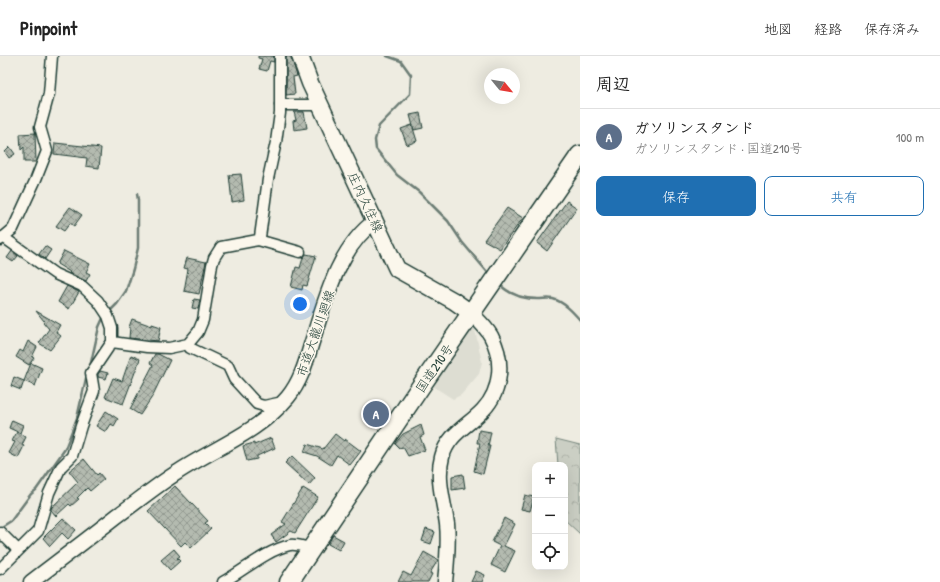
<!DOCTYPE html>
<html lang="ja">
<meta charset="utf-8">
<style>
:root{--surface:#fff;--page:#f2f2f2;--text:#222;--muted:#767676;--line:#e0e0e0;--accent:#1f6fb2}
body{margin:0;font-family:"Patrick Hand","Klee One",sans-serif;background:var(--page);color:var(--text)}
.controls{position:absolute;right:12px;bottom:12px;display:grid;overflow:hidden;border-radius:8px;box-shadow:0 4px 16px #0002}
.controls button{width:36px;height:36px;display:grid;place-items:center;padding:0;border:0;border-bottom:1px solid var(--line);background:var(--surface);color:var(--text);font:20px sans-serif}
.compass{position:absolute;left:484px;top:12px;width:36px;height:36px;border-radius:50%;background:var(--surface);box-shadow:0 4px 16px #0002;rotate:120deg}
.you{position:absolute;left:300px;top:248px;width:14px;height:14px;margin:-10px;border:3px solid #fff;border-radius:50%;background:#1a73e8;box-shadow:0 0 0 6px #1a73e833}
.badge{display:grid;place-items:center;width:26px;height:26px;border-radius:50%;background:var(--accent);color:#fff;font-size:13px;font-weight:700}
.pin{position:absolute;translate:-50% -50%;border:2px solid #fff;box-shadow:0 1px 4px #0006}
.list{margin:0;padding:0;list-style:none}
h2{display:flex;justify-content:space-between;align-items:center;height:52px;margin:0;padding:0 16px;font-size:17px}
h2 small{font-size:13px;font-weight:400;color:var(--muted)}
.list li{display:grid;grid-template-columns:26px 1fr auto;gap:12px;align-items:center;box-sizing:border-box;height:56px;padding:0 16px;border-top:1px solid var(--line)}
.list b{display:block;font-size:15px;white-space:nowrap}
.list p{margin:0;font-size:13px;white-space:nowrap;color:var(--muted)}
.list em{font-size:13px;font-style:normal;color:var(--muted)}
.actions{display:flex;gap:8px;padding:12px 16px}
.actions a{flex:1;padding:9px 0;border:1px solid var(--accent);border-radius:8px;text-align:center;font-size:14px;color:var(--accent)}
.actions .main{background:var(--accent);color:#fff}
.icon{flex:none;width:22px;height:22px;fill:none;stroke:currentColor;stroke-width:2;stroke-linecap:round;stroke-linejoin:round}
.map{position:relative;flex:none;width:580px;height:526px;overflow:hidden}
header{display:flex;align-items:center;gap:24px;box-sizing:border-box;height:56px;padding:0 20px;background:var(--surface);border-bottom:1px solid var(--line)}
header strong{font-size:19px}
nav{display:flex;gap:22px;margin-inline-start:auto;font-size:14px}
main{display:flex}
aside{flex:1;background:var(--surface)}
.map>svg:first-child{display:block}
.built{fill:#ddddd2}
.forest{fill:url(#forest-crowns);stroke:#75867c}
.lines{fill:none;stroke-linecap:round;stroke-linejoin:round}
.stream{stroke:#6c7d74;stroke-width:2.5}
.building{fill:url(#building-cross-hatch);stroke:#1f3d34}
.street-casing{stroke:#1f3d34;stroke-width:13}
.secondary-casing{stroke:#1f3d34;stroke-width:17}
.primary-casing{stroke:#1f3d34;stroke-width:19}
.highway-casing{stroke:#1f3d34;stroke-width:21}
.street{stroke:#fbf7ec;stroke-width:10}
.secondary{stroke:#fbf7ec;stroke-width:14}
.primary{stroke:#fbf7ec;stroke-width:16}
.highway{stroke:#fbf7ec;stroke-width:18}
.labels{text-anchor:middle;stroke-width:3;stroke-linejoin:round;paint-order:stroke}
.street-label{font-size:13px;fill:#1f3d34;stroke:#fbf7ec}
</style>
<header>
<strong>Pinpoint</strong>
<nav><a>地図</a><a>経路</a><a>保存済み</a></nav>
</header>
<main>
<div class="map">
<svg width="580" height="526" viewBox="0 0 580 526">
<defs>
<pattern id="forest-crowns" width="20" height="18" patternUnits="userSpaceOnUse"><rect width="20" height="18" fill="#cbcfc4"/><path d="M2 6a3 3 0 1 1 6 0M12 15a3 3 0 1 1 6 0" fill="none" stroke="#aeb3a9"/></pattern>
<pattern id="building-cross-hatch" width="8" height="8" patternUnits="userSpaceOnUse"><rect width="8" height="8" fill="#b4bbb0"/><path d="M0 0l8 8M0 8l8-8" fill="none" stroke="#929990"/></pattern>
</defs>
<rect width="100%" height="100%" fill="#eeece1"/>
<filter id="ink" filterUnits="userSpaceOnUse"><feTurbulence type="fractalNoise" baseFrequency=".025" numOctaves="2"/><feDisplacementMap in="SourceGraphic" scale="8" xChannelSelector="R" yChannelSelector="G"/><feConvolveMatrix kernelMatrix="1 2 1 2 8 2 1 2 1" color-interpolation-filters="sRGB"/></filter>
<g filter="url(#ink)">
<polygon class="built" points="473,265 482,306 479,318 461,339 453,343 431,329"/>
<polygon class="forest" points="556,383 580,389 580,478 565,464 565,409 558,409"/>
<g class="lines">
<g class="stream">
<polyline points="387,0 401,5 411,19 410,38 379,70 375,84 376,93 397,119 419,136 448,165 462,186 489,218"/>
<path d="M499 228C510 239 522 243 538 243 543 243 549 242 553 243 564 246 573 256 580 264"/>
<polyline points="108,257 117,248 126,235 133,213 138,192 138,144 137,138"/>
<polyline points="90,311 99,271 104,260"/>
<polyline points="0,472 11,465 31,438 36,434 65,393 77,362 87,318"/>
</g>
</g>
<g class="building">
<polygon points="258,0 274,0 274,6 270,5 267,15 259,13 262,3 258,2"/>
<polygon points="286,0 291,0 297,20 293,21 295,38 286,39"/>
<polygon points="294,56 304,56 307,72 294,74 293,65 296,64"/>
<polygon points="420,57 423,72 414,74 410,59"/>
<polygon points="412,69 417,85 407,89 401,73"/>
<polygon points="35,77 36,106 24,106 24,91 21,94 20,78"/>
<polygon points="55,87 101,92 99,112 86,110 87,102 54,98"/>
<polygon points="10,91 15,98 9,102 5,96"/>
<polygon points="241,118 244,144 232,146 229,119"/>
<polygon points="567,145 577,152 547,195 537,187"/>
<polygon points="70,151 82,159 74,170 70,167 64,175 56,170"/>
<polygon points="507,152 523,162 500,193 484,184"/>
<polygon points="45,190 51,194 45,203 39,198"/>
<polygon points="12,195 18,200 13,206 7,202"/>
<polygon points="64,195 90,208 86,216 90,218 86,225 69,217 70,216 57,208"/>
<polygon points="306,198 316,200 307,230 303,229 302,234 291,231 296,211 300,212 303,202"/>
<polygon points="187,202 206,206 199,238 184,235 188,213 184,212"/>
<polygon points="67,230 79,236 69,253 58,246"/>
<polygon points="194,243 200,244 198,253 192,252"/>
<polygon points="36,255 60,269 56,276 61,280 50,294 39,287 49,273 43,266 44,265"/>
<polygon points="132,263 152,270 152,268 161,271 158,285 129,282 130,271 129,271"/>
<polygon points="28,285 37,291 32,301 34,302 29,309 16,301 20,294 23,296"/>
<polygon points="155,298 158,298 170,304 152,341 140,359 130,353 153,309 150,307"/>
<polygon points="131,299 140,303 123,348 105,341 113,322 122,325"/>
<polygon points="31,307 42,312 35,330 24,325"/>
<polygon points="100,315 108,317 106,323 98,321 98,318"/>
<polygon points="14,321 24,325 21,334 11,330"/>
<polygon points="106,355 118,363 114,370 111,368 106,376 96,370"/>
<polygon points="12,364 23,369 20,377 9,372"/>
<polygon points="421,369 424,379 420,381 425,394 408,400 403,391 399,392 395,388 403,378"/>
<polygon points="479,374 491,376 488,390 490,390 483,418 474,415 480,387 477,387"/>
<polygon points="17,376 26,381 22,389 24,390 18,402 9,397 15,386 12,385"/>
<polygon points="335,378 344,385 345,383 361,395 350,409 337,399 331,409 317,400 304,396 307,388 323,393"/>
<polygon points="271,382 275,392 257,400 257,403 247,405 243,390 254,387 254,389"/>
<polygon points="292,400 315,422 309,429 285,407"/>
<polygon points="84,403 97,419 99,417 104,423 90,435 87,432 77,442 79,443 71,450 69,448 56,460 51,454 51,452 78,426 69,415"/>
<polygon points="463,418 465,432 452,434 452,420"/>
<polygon points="175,430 208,465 205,467 211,473 191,492 185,486 181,490 148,455"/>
<polygon points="303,432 318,441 295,477 291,475 276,486 271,479 286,468 282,466"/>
<polygon points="525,439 534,441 530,455 521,453"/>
<polygon points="63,462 76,474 68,483 62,477 50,490 43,482"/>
<polygon points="504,462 515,468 504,490 515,495 505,516 491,509 500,490 492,486"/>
<polygon points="426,473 435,476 431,488 422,485"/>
<polygon points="333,479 344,485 339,494 328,488"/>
<polygon points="174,493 180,500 177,502 180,505 170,514 161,504"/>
<polygon points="424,496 438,504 430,517 432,518 428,526 398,526 403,516 411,520"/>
<polygon points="476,515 485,519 482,526 471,526"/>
</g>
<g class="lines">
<g class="street-casing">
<g id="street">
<polyline points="280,49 320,49"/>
<polyline points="0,184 13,173 36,123 47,95 40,71 49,38 52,0"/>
<polyline points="258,184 300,196"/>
<polyline points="112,286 147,291 169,292 188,288 198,276 203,264 212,209 214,202 221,191 258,184 260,181 268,123 276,86 280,57 280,0"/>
<polyline points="188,288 190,292 228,310 234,323 257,348 264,350 283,346"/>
<polyline points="0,476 18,494"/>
<polyline points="0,513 38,475 49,437 61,411 72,400 81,370 94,335 91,317 112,286 112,272 108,260 98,245 82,230 55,218 3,181"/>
<path d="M223 526C245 514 265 495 290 489 296 488 305 491 311 492"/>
</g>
</g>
<g class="secondary-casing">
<g id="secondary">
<path d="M31 526C60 504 89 482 117 460 138 445 157 429 178 416 216 391 259 376 288 341 301 325 306 306 312 286 325 245 338 192 375 165"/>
<path d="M445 526C447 507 449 487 447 468 444 446 436 423 442 401 448 378 468 370 483 354 502 334 504 304 491 280 486 271 478 264 471 257"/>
</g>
</g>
<g class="primary-casing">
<polyline id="primary" points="300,0 310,27 397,213 454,245 471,257"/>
</g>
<g class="highway-casing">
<polyline id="highway" points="289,526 423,327 580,99"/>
</g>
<use href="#street" class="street"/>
<use href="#secondary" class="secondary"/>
<use href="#primary" class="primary"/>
<use href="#highway" class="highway"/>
</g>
</g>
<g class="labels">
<g class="street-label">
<text transform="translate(366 146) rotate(65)" y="5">庄内久住線</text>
<text transform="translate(315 277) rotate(-71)" y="5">市道大龍川廻線</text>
<text transform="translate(434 312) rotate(-56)" y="5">国道210号</text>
</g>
</g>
</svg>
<div class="controls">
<button>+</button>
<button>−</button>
<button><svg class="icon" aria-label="locate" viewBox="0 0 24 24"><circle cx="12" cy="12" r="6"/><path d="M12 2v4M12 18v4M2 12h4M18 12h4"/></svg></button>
</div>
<svg class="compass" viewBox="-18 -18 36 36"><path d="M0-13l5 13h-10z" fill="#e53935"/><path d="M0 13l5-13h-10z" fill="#767676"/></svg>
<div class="you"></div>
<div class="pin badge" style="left:376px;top:358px;background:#5c6f8a">A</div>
</div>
<aside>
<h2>周辺<small></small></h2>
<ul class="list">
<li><span class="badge" style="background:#5c6f8a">A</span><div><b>ガソリンスタンド</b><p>ガソリンスタンド · 国道210号</p></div><em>100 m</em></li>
</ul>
<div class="actions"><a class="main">保存</a><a>共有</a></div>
</aside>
</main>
